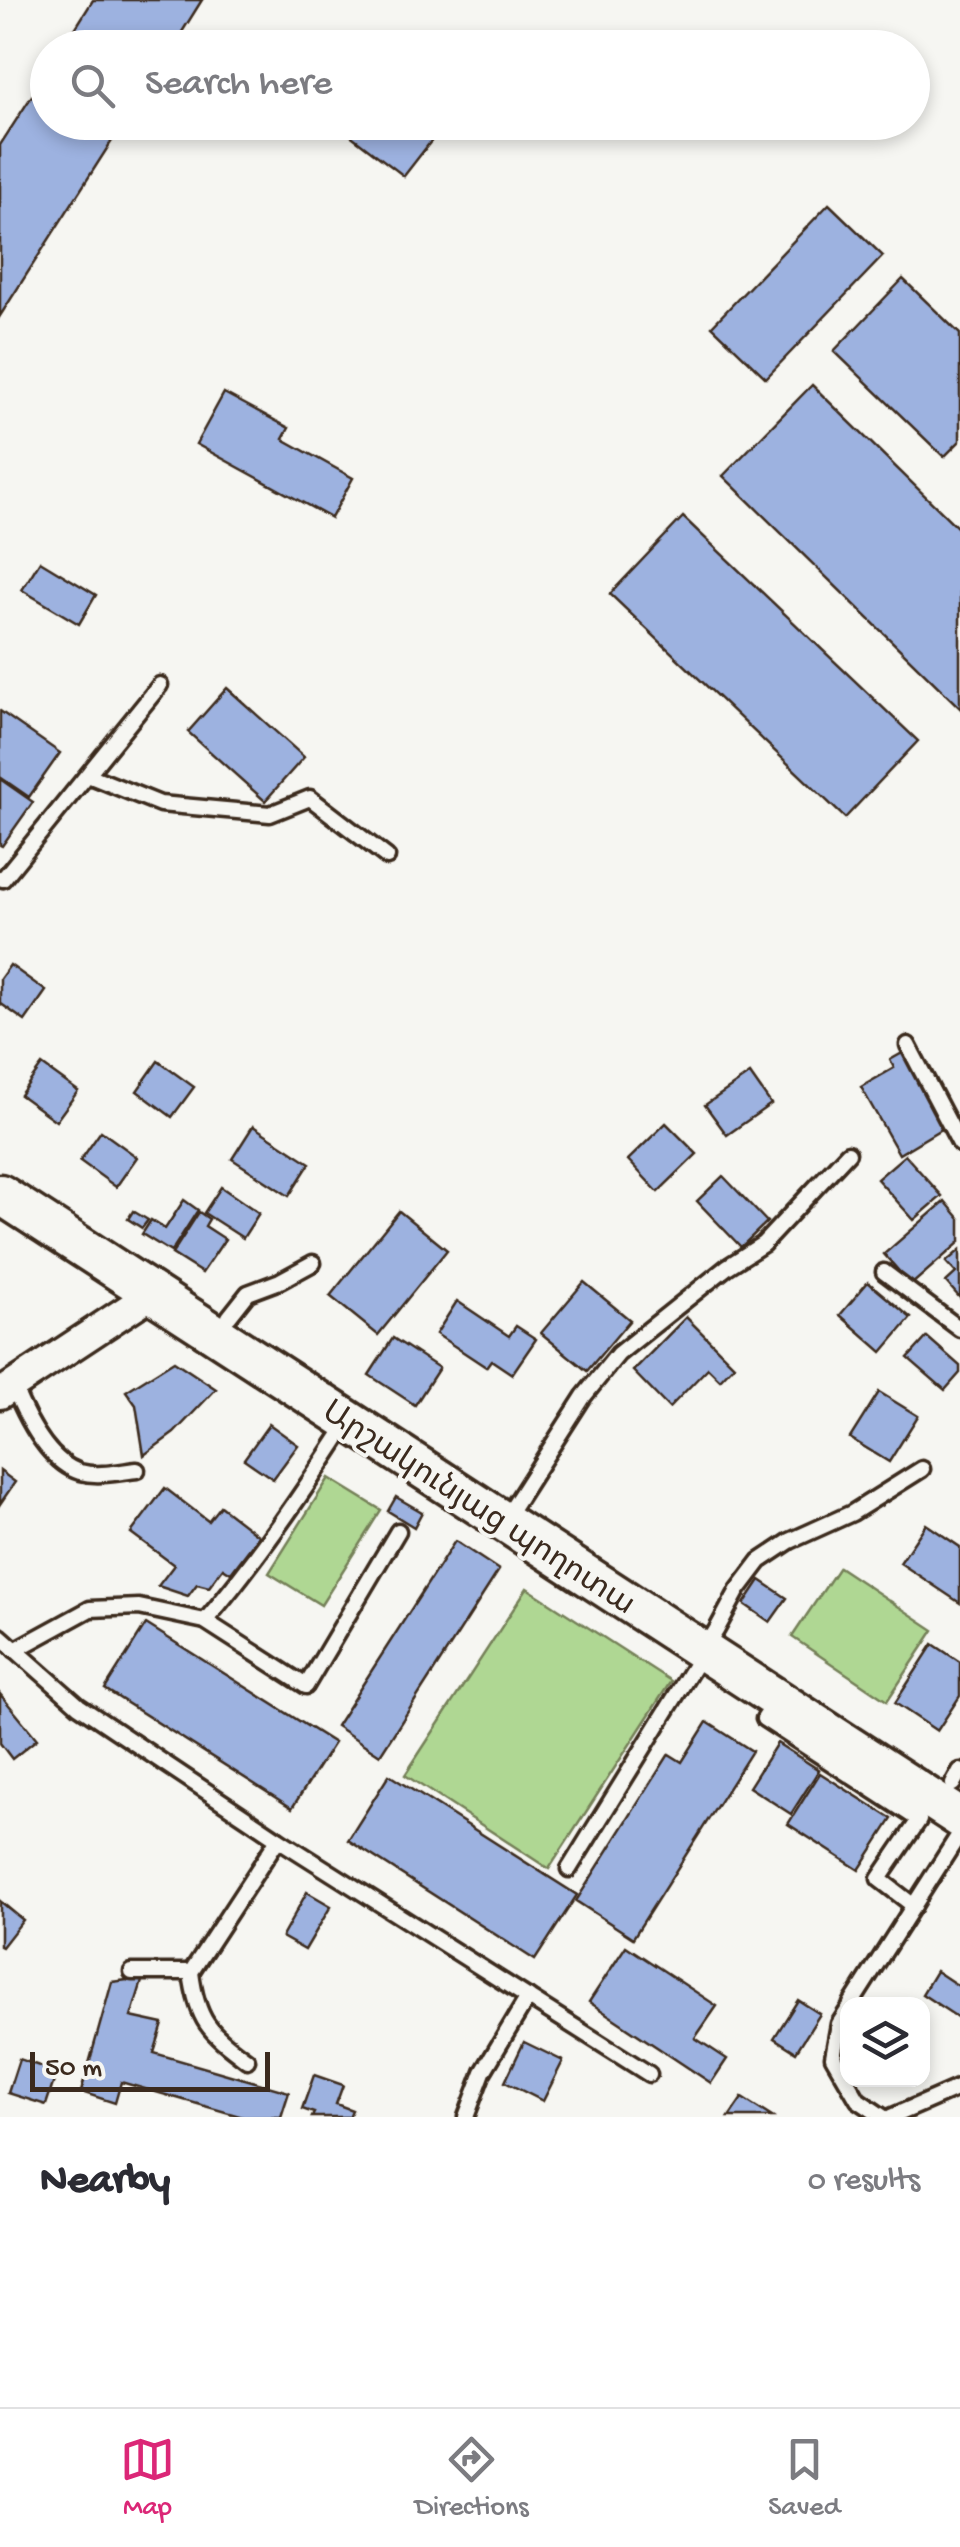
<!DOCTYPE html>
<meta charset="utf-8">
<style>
:root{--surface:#fff;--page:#f2f2f3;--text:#2b2b33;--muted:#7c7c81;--line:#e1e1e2;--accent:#db2777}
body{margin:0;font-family:"Gochi Hand","Noto Sans Armenian",sans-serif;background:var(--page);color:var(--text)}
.controls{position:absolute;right:30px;bottom:30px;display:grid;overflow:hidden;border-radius:20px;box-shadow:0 5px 15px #0003}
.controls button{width:90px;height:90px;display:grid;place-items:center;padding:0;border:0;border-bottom:2px solid var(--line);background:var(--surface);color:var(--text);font:50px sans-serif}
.scale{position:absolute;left:30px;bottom:25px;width:240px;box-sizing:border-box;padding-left:10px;border:5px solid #3b2a1e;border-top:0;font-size:28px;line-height:35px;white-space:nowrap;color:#3b2a1e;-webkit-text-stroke:8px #f6f6f2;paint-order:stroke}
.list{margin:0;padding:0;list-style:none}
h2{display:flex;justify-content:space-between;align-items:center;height:130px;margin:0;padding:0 40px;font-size:42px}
h2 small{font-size:32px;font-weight:400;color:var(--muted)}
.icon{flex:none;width:55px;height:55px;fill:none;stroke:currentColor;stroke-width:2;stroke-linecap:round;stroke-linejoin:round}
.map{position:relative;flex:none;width:960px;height:2117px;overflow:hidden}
.search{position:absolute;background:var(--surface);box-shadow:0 5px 15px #0003;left:30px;right:30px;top:30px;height:110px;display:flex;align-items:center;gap:25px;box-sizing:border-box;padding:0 35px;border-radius:55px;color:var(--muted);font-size:38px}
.sheet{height:290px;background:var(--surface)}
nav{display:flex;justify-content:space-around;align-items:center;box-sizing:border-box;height:140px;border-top:2px solid var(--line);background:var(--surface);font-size:28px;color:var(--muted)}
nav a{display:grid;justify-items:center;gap:5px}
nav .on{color:var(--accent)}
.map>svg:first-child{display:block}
.green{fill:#afd793;stroke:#758058;stroke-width:2.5}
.building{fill:#9db2e0;stroke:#3b2a1e;stroke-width:2.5}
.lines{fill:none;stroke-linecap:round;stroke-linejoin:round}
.lane-casing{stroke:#3b2a1e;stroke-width:21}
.street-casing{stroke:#3b2a1e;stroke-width:35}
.secondary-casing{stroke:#3b2a1e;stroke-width:45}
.lane{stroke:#f6f6f2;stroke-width:14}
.street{stroke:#f6f6f2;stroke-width:28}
.secondary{stroke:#f6f6f2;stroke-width:38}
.labels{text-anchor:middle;stroke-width:8;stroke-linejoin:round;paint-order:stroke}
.street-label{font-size:32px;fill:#3b2a1e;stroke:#f6f6f2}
</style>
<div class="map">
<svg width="960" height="2117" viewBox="0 0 960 2117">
<rect width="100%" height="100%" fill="#f6f6f2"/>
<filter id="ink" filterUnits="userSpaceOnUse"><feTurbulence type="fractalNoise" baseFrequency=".01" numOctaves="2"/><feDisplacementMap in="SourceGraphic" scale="20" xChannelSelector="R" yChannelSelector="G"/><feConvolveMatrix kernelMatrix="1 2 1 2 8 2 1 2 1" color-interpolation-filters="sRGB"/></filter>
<g filter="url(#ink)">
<g class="green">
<polygon points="329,1478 381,1510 321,1605 269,1573"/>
<polygon points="839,1567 934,1630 887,1701 792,1637"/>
<polygon points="527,1588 671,1681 549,1869 405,1775"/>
</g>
<g class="building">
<polygon points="93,0 202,0 172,48 63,48"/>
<polygon points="48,71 48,122 124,122 0,316 0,145"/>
<polygon points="351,122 428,122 439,131 404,176 345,131"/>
<polygon points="829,204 883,256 766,378 712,326"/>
<polygon points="903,279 960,334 960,441 944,457 834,351"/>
<polygon points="812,385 960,530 960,708 723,476"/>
<polygon points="224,393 289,428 283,439 353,478 331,518 196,444"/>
<polygon points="683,517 918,741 845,818 610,594"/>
<polygon points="40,561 96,595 79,624 22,590"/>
<polygon points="227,688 304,757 265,801 188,732"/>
<polygon points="0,711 60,753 29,797 0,777"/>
<polygon points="0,779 33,802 2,846 0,845"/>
<polygon points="10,965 46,991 25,1021 0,1003 0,979"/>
<polygon points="906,1051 949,1124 899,1154 861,1087 894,1068 890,1060"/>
<polygon points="158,1061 194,1087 172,1117 137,1091"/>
<polygon points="42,1065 78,1091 56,1121 20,1095"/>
<polygon points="750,1074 771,1104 727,1135 705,1105"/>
<polygon points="666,1123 697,1154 658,1192 628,1160"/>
<polygon points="253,1126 310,1163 289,1196 232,1159"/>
<polygon points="101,1131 137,1157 116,1187 80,1161"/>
<polygon points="905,1155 942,1196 914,1220 877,1179"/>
<polygon points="723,1176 767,1222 741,1247 697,1201"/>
<polygon points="221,1187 259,1213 243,1238 204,1213"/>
<polygon points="184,1200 198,1210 171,1252 142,1234 151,1220 165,1229"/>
<polygon points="945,1201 960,1219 960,1242 911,1285 884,1254"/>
<polygon points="133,1211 148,1220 142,1228 128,1219"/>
<polygon points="399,1211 447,1250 378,1335 330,1296"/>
<polygon points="199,1212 209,1219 205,1226 225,1239 202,1273 172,1254"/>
<polygon points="960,1250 960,1298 946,1282 956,1273 946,1262"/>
<polygon points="584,1282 630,1320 587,1371 541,1333"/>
<polygon points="868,1282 911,1318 882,1352 840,1315"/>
<polygon points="457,1301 509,1336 516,1326 536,1339 512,1374 491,1360 486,1367 436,1334"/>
<polygon points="686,1317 734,1365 720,1380 708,1368 669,1408 633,1371"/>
<polygon points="927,1337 960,1366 960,1373 945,1390 908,1358"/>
<polygon points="393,1338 439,1368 415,1405 369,1375"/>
<polygon points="174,1361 216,1389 174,1433 144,1455 136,1405 126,1391"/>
<polygon points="879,1392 918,1416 889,1462 850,1438"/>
<polygon points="269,1424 298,1445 273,1479 244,1459"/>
<polygon points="0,1471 15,1482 0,1504"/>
<polygon points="165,1488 208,1521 220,1506 259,1536 231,1573 223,1568 209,1587 197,1584 188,1596 158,1586 174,1565 131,1533"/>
<polygon points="396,1497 422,1512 414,1527 388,1511"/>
<polygon points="926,1524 960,1547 960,1603 900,1563"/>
<polygon points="455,1541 499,1570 380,1755 336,1726"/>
<polygon points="760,1580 787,1598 770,1622 744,1604"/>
<polygon points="146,1624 334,1743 292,1808 105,1689"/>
<polygon points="933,1644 960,1662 960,1696 937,1731 895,1703"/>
<polygon points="0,1694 37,1739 12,1759 0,1743"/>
<polygon points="707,1722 752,1751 633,1938 576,1901 669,1754 682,1762"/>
<polygon points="777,1743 819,1770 791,1814 749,1787"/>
<polygon points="820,1773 892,1819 859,1870 788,1824"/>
<polygon points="389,1775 577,1895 535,1960 348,1840"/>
<polygon points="307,1892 331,1906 305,1950 282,1937"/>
<polygon points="0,1901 23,1920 2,1947 0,1946"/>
<polygon points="626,1946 717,2006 695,2038 727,2059 711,2083 589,2002"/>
<polygon points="936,1971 960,1987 960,2019 922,1994"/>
<polygon points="143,1978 131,2017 163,2024 154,2053 289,2092 281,2117 243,2117 121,2082 115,2103 81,2092 112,1982"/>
<polygon points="798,2000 820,2014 796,2052 774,2038"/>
<polygon points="524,2042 563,2061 543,2101 505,2082"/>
<polygon points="19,2059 57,2072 46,2105 8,2093"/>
<polygon points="314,2075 343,2085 336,2104 352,2110 349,2117 312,2117 314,2113 302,2109"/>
<polygon points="742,2098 772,2117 729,2117"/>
</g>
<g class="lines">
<g class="lane-casing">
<g id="lane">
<polyline points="88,775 160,804 270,814 310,798 387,857"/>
<polyline points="0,878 3,879 160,685"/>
<polyline points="908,1045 960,1144"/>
<polyline points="884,1272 960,1329"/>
<polyline points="229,1317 248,1293 280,1281 313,1263"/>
<path d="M13 1385C25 1415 47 1462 80 1472 98 1477 119 1472 137 1470"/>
<polyline points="504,1521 584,1396 618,1354 727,1267 763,1244 848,1153"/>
<path d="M205 1621C258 1559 304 1491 348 1423"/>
<polyline points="0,1636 79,1706 278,1839 649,2074"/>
<polyline points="15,1650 90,1609 139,1607 205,1621 306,1686 398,1531"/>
<polyline points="777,1699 764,1719 919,1820 879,1879 914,1906"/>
<polyline points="953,1784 960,1771"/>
<polyline points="569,1869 717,1629 738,1590 760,1561 790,1541 852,1513 922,1469"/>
<polyline points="132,1972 191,1972"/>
<polyline points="851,2004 960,1833"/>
<polyline points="848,2010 839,2024 833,2057 858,2100 883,2117"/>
<path d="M247 2060C209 2032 197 2021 191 1972L278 1839"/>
<polyline points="466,2117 483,2072 528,1997"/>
<polyline points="891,2117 960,2087"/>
</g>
</g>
<g class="street-casing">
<polyline id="street" points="0,1394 153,1293"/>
</g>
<g class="secondary-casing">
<polyline id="secondary" points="0,1194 960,1818"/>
</g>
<use href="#lane" class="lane"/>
<use href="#street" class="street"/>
<use href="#secondary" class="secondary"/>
</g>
</g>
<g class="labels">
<g class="street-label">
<text transform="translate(480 1506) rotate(33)" y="11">Արշակունյաց պողոտա</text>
</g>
</g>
</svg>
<div class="controls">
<button><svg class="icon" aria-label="layers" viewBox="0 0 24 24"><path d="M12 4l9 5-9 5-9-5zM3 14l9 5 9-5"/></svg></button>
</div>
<div class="scale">50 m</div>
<div class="search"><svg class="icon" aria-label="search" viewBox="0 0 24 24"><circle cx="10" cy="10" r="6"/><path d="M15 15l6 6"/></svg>Search here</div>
</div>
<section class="sheet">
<h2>Nearby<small>0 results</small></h2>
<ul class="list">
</ul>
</section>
<nav>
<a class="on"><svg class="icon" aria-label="map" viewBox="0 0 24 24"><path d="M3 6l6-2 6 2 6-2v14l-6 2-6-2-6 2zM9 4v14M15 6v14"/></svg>Map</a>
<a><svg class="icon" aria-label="directions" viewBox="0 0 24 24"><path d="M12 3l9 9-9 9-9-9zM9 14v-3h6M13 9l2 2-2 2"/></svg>Directions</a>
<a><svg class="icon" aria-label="saved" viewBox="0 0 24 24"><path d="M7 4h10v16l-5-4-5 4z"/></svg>Saved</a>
</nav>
